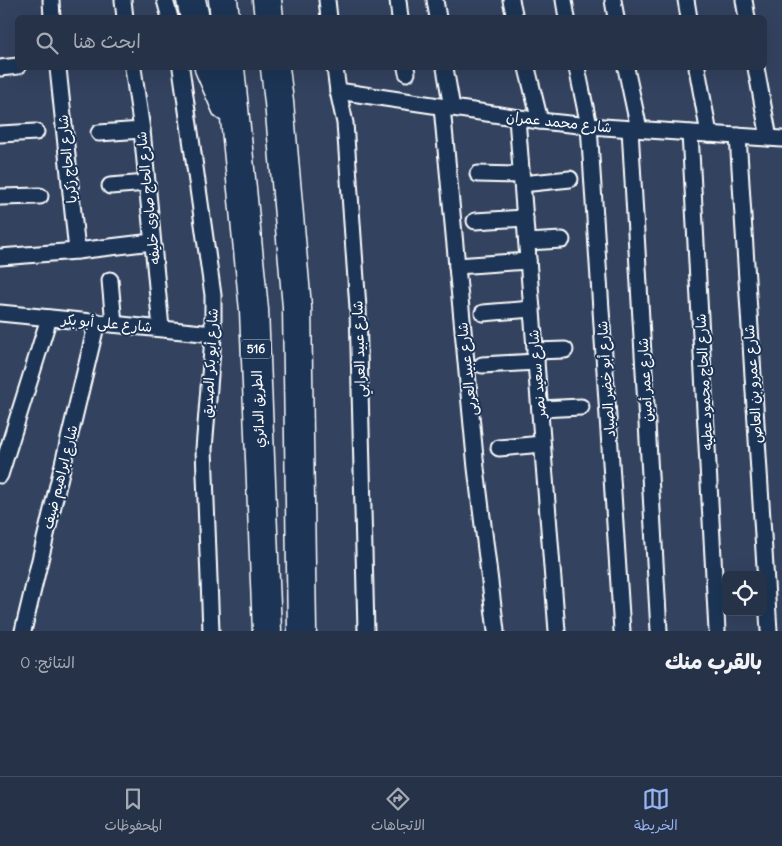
<!DOCTYPE html>
<html lang="ar">
<meta charset="utf-8">
<style>
:root{--surface:#263247;--page:#323e52;--text:#f1f3f6;--muted:#a4aab4;--line:#424d60;--accent:#95b2f1}
body{margin:0;font-family:Delius,"Playpen Sans Arabic",sans-serif;background:var(--page);color:var(--text);direction:rtl}
.controls{position:absolute;right:15px;bottom:15px;display:grid;overflow:hidden;border-radius:8px;box-shadow:0 5px 20px #0002}
.controls button{width:45px;height:45px;display:grid;place-items:center;padding:0;border:0;border-bottom:1px solid var(--line);background:var(--surface);color:var(--text);font:25px sans-serif}
.list{margin:0;padding:0;list-style:none}
h2{display:flex;justify-content:space-between;align-items:center;height:65px;margin:0;padding:0 20px;font-size:21px}
h2 small{font-size:16px;font-weight:400;color:var(--muted)}
.icon{flex:none;width:28px;height:28px;fill:none;stroke:currentColor;stroke-width:2;stroke-linecap:round;stroke-linejoin:round}
.map{position:relative;flex:none;width:782px;height:631px;overflow:hidden;direction:ltr}
.search{position:absolute;background:var(--surface);box-shadow:0 5px 20px #0002;left:15px;right:15px;top:15px;height:55px;display:flex;align-items:center;gap:12px;box-sizing:border-box;padding:0 18px;border-radius:8px;color:var(--muted);font-size:19px}
.sheet{height:145px;background:var(--surface)}
nav{display:flex;justify-content:space-around;align-items:center;box-sizing:border-box;height:70px;border-top:1px solid var(--line);background:var(--surface);font-size:14px;color:var(--muted)}
nav a{display:grid;justify-items:center;gap:2px}
nav .on{color:var(--accent)}
.map>svg:first-child{display:block}
.lines{fill:none;stroke-linecap:round;stroke-linejoin:round}
.minor-casing{stroke:#fff;stroke-width:19}
.motorway-casing{stroke:#fff;stroke-width:31}
.minor{stroke:#1d3557;stroke-width:15}
.motorway{stroke:#1d3557;stroke-width:28}
.labels{text-anchor:middle;stroke-width:4;stroke-linejoin:round;paint-order:stroke}
.shield{fill:#1d3557;stroke:#bbc2cd;stroke-width:1}
.shield-label{font-size:12px;font-weight:bold;fill:#fff}
.street-label{font-size:14px;fill:#fff;stroke:#1d3557}
</style>
<div class="map">
<svg width="782" height="631" viewBox="0 0 782 631">
<rect width="100%" height="100%" fill="#33425f"/>
<filter id="ink" filterUnits="userSpaceOnUse"><feTurbulence type="fractalNoise" baseFrequency=".02" numOctaves="2"/><feDisplacementMap in="SourceGraphic" scale="10" xChannelSelector="R" yChannelSelector="G"/><feConvolveMatrix kernelMatrix="1 2 1 2 8 2 1 2 1" color-interpolation-filters="sRGB"/></filter>
<g filter="url(#ink)">
<g class="lines">
<g class="minor-casing">
<g id="minor">
<polyline points="51,0 52,18"/>
<polyline points="123,0 125,18"/>
<polyline points="165,0 170,18"/>
<polyline points="327,0 329,18"/>
<polyline points="398,0 400,18"/>
<polyline points="435,0 438,18"/>
<polyline points="511,0 515,18"/>
<polyline points="564,0 567,18"/>
<polyline points="613,0 616,18"/>
<polyline points="686,0 689,18"/>
<polyline points="744,0 747,18"/>
<polyline points="0,68 18,66"/>
<polyline points="58,68 77,251"/>
<polyline points="133,68 142,130 161,328"/>
<polyline points="181,68 213,295 213,338 204,449 211,631"/>
<polyline points="335,68 338,91 345,123 358,308 366,631"/>
<polyline points="406,68 407,73"/>
<polyline points="445,68 452,108"/>
<polyline points="527,68 540,121"/>
<polyline points="577,68 589,126 622,631"/>
<polyline points="626,68 639,129"/>
<polyline points="697,68 709,134"/>
<polyline points="756,68 769,138"/>
<polyline points="338,91 540,121 589,126 782,139"/>
<polyline points="442,107 476,468 496,631"/>
<polyline points="517,118 557,631"/>
<polyline points="630,129 659,631"/>
<polyline points="99,133 142,130"/>
<polyline points="690,133 717,631"/>
<polyline points="0,134 36,132"/>
<polyline points="738,136 769,631"/>
<polyline points="478,174 521,175"/>
<polyline points="522,184 570,179"/>
<polyline points="110,186 147,183"/>
<polyline points="0,197 40,196"/>
<polyline points="475,221 525,218"/>
<polyline points="527,242 562,240"/>
<polyline points="0,257 77,251 152,242"/>
<polyline points="457,266 528,261"/>
<polyline points="110,280 114,324"/>
<polyline points="0,313 213,334"/>
<polyline points="483,313 532,309"/>
<polyline points="535,351 565,350"/>
<polyline points="482,365 536,362"/>
<polyline points="540,409 581,407"/>
<polyline points="499,448 542,444"/>
<polyline points="0,475 49,318"/>
<polyline points="23,631 97,322"/>
</g>
</g>
<g class="motorway-casing">
<g id="motorway">
<polyline points="191,0 195,18"/>
<polyline points="223,0 225,18"/>
<polyline points="267,0 269,18"/>
<polyline points="209,68 226,107"/>
<polyline points="230,68 254,310 267,631"/>
<polyline points="275,68 279,102 297,307 302,631"/>
</g>
</g>
<use href="#minor" class="minor"/>
<use href="#motorway" class="motorway"/>
</g>
</g>
<g class="labels">
<rect class="shield" x="241" y="339.5" width="30" height="19" rx="4"/>
<g class="shield-label">
<text x="256" y="353">516</text>
</g>
<g class="street-label">
<text transform="translate(559 122) rotate(6)" y="5">شارع محمد عمران</text>
<text transform="translate(67 159) rotate(-96)" y="5">شارع الحاج زكريا</text>
<text transform="translate(148 198) rotate(-96)" y="5">شارع الحاج صاوى خليفه</text>
<text transform="translate(107 323) rotate(5)" y="5">شارع على أبو بكر</text>
<text transform="translate(359 349) rotate(-92)" y="5">شارع عبيد العرابي</text>
<text transform="translate(210 363) rotate(-87)" y="5">شارع أبو بكر الصديق</text>
<text transform="translate(467 369) rotate(-96)" y="5">شارع عبيد العربى</text>
<text transform="translate(537 374) rotate(-95)" y="5">شارع سعيد نصر</text>
<text transform="translate(606 379) rotate(-94)" y="5">شارع أبو خضر الصياد</text>
<text transform="translate(645 380) rotate(-93)" y="5">شارع عمر أمين</text>
<text transform="translate(704 382) rotate(-93)" y="5">شارع الحاج محمود عطيه</text>
<text transform="translate(753 384) rotate(-94)" y="5">شارع عمرو بن العاص</text>
<text transform="translate(258 409) rotate(-92)" y="5">الطريق الدائري</text>
<text transform="translate(60 477) rotate(-76)" y="5">شارع ابراهيم ضيف</text>
</g>
</g>
</svg>
<div class="controls">
<button><svg class="icon" aria-label="locate" viewBox="0 0 24 24"><circle cx="12" cy="12" r="6"/><path d="M12 2v4M12 18v4M2 12h4M18 12h4"/></svg></button>
</div>
<div class="search"><svg class="icon" aria-label="search" viewBox="0 0 24 24"><circle cx="10" cy="10" r="6"/><path d="M15 15l6 6"/></svg>ابحث هنا</div>
</div>
<section class="sheet">
<h2>بالقرب منك<small>النتائج: 0</small></h2>
<ul class="list">
</ul>
</section>
<nav>
<a class="on"><svg class="icon" aria-label="map" viewBox="0 0 24 24"><path d="M3 6l6-2 6 2 6-2v14l-6 2-6-2-6 2zM9 4v14M15 6v14"/></svg>الخريطة</a>
<a><svg class="icon" aria-label="directions" viewBox="0 0 24 24"><path d="M12 3l9 9-9 9-9-9zM9 14v-3h6M13 9l2 2-2 2"/></svg>الاتجاهات</a>
<a><svg class="icon" aria-label="saved" viewBox="0 0 24 24"><path d="M7 4h10v16l-5-4-5 4z"/></svg>المحفوظات</a>
</nav>
